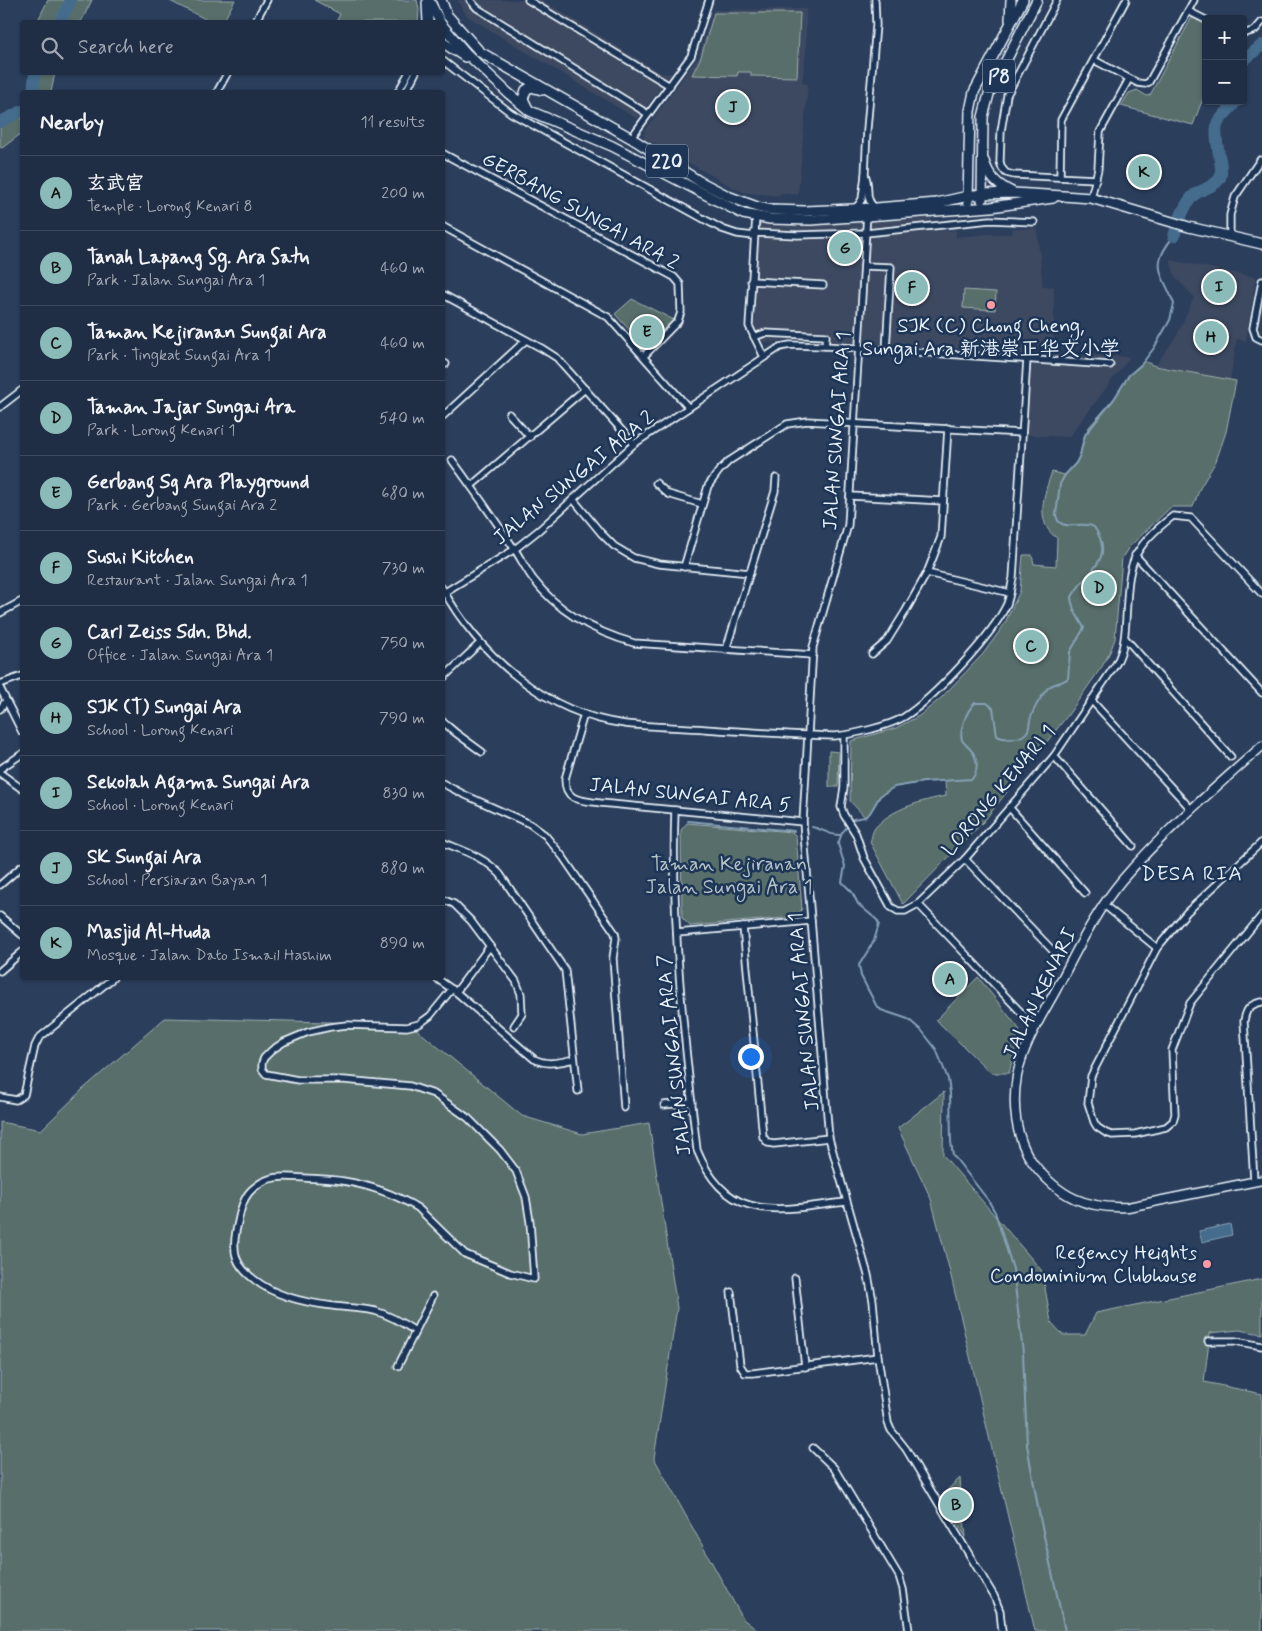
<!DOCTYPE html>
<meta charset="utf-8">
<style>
:root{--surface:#202e45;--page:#2d3a50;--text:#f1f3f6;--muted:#a2a8b3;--line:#3d4a5e;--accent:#8bbbb9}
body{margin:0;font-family:Mynerve,"LXGW WenKai TC",sans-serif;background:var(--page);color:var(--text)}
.controls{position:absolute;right:15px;top:15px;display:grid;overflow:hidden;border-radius:5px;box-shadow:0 1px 4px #0004}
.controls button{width:45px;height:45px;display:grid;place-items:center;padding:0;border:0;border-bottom:1px solid var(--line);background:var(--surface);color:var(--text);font:25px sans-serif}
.you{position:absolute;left:750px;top:1056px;width:18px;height:18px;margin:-12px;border:4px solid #fff;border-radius:50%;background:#1a73e8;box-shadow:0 0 0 8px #1a73e833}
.badge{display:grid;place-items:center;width:32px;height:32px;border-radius:50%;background:var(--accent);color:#111;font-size:16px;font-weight:700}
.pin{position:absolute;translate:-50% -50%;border:2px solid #fff;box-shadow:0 1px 5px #0006}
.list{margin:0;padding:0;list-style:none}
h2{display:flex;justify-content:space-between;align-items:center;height:65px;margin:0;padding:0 20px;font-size:21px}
h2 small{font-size:16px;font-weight:400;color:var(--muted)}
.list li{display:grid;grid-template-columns:32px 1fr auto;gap:15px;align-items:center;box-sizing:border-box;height:75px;padding:0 20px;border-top:1px solid var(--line)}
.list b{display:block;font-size:19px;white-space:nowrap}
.list p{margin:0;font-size:16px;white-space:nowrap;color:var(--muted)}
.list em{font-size:16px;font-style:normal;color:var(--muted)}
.icon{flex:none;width:28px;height:28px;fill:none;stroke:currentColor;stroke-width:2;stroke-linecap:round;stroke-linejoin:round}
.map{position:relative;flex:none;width:1262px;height:1631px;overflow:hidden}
.search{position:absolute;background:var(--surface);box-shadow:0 1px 4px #0004;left:20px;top:20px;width:425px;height:55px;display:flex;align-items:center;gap:12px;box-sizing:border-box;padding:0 18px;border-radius:5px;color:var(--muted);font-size:19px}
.panel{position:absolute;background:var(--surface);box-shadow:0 1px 4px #0004;left:20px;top:90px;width:425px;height:890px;border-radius:5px}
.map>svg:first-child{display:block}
.built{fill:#3c4861}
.green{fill:#586e6a;stroke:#a0b0b1}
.water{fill:#446c8c;stroke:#86a1b7}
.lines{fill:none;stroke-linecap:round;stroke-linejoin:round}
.stream{stroke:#86a1b7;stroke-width:2}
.river{stroke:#446c8c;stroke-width:12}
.street-casing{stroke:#e8f1f8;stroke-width:9}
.secondary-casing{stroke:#e8f1f8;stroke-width:11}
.primary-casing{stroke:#e8f1f8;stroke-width:12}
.street{stroke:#1d3557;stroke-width:5.5}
.secondary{stroke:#1d3557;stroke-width:8}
.primary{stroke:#1d3557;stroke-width:9}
.poi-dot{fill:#ff9aa2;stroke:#1d3557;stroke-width:2}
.labels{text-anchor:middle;stroke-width:5;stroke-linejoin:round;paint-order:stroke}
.shield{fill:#1d3557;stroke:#abb9c8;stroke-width:1}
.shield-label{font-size:19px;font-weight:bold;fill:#e8f1f8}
.street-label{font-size:20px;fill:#e8f1f8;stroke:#1d3557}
.poi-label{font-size:20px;fill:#e8f1f8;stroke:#1d3557}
.park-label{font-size:20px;fill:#b6c3c6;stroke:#1d3557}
.neighbourhood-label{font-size:21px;letter-spacing:1px;fill:#e8f1f8;stroke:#1d3557}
</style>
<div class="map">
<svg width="1262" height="1631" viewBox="0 0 1262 1631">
<rect width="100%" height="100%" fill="#2b3e5c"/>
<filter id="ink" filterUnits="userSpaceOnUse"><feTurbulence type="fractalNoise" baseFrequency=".02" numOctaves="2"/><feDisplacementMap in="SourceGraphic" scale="10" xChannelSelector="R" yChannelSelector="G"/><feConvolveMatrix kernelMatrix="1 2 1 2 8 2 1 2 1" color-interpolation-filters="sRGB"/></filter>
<g filter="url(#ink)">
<g class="built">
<polygon points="457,0 542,0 662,74 672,73 637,119 467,16"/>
<polygon points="806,9 806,52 802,83 808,84 798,195 780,193 780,196 746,193 734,188 644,138 644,131 699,56 713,10"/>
<polygon points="932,218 932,231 956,230 956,237 989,234 1012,234 1013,228 1037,229 1043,287 1054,286 1054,354 1071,354 1130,357 1069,437 1026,435 1031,353 924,346 786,339 771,343 760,341 754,327 759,224 779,226"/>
<polygon points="1170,260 1256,277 1246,341 1237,339 1230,380 1155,366 1177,335 1194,297 1175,277"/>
</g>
<g class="green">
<polygon points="48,0 65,0 54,22 37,22"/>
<polygon points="77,0 92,0 81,22 65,22"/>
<polygon points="168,0 235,0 223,22 211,22"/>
<polygon points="314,0 417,0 419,9 418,22 336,22 340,14"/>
<polygon points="714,13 800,13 797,77 751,76 751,72 738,72 737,76 692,75 701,57"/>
<polygon points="1194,17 1206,24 1206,90 1193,125 1121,106 1129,93 1137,90 1147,96 1150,95 1191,19"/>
<polygon points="39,73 55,73 51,92 36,92"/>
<polygon points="22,115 22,133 2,148 0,147 0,126"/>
<polygon points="964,290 996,292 995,310 963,308"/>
<polygon points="632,299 674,320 651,344 641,343 615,314"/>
<path d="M1144 361 1155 366 1236 381 1226 432 1216 461 1200 488 1193 507H1171L1129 547 1122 558 1115 639 1110 652 1103 665 1068 715 984 821 903 904 870 842C872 838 872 831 875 828 890 809 924 800 946 796L945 781 924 782 894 787 880 796 870 813 865 817 850 801 851 741 896 728 919 716 940 699 983 654 1004 625 1020 591 1023 555H1032L1034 564 1056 566 1057 538C1034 523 1044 493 1052 472L1065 475 1076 463 1080 455 1083 439 1089 427 1114 399 1129 375Z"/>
<polygon points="829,751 839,752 838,787 829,787"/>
<polygon points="687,823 792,832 796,836 802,909 795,917 690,926 682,918 681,830"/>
<polygon points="978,977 1020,1030 1009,1073 991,1073 936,1020"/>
<polygon points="165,1018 410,1024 522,1116 582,1134 649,1123 677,1308 654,1458 743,1619 758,1631 0,1631 0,1122 41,1130 82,1090"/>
<polygon points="944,1092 943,1155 1042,1271 1051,1322 1063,1335 1085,1335 1096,1313 1262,1279 1262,1334 1239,1330 1210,1333 1204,1382 1262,1394 1262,1631 1035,1631 950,1272 931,1199 898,1128"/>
<path d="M960 1478C961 1498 964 1517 966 1537L954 1518 944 1493Z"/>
</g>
<polygon class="water" points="1230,1224 1232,1235 1202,1242 1199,1231"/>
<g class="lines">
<g class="stream">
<polyline points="688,821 794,831"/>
<path d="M812 827C824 829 827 835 840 835"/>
<path d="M1065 1631 1040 1518 1027 1445 1023 1353 1013 1269 995 1212 988 1200 953 1155 951 1142 950 1093 948 1079 936 1049 922 1031 908 1019 881 1010 876 1005 861 976 859 965 874 941 879 924 877 920 858 904 852 892 842 882 845 866 838 844 842 833 853 819 865 817 870 813 880 796 894 787 924 782 972 779C979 770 978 757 970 749 968 746 964 744 962 740 959 730 967 710 975 703H987L993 708 997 736C1005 740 1021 740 1027 732 1030 728 1029 722 1031 717 1034 708 1041 697 1047 689 1053 682 1062 684 1068 678L1070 652 1084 628 1074 610 1071 599C1083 572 1118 562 1094 527 1082 520 1068 531 1058 521L1056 515 1060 484 1065 475 1076 463 1080 455 1085 435 1114 399 1129 375 1141 365 1154 348 1170 320 1174 304C1163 273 1148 267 1174 236"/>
</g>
<g class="river">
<polyline points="60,22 71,0"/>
<polyline points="1243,61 1262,45"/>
<polyline points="33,92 35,72"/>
<polyline points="0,122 22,111"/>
<path d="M1174 236C1178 223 1184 204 1194 195 1202 189 1215 187 1220 178 1225 167 1213 142 1217 125 1220 117 1231 109 1236 101"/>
</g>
<g class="street-casing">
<g id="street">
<polyline points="470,0 477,8 648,114"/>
<polyline points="528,0 670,86"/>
<polyline points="1057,0 1007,95 1001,131 1000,162 1002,168 1006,173 1014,175 1096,179"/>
<polyline points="1188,11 1206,20"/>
<polyline points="255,22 267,0"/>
<polyline points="1243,34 1255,30 1262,22"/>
<polyline points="442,60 511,113 722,229 737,234 754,236"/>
<polyline points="1094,60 1138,83 1145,84 1149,82 1194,0"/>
<polyline points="217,92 228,72"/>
<polyline points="398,92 409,72"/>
<polyline points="406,92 416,72"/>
<polyline points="631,138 691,56 709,0"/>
<polyline points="442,153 674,277 680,284 681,312 678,321 644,356"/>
<path d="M865 175C871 186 863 200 876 208"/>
<polyline points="1060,177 1061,120 1126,0"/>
<polyline points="1091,198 1098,169 1100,132 1129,79"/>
<polyline points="854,209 859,204 862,199 865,175 867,129 876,25 875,0"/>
<polyline points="867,213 848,525 813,647 803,822 829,1138 868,1275 873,1301 878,1357 888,1423 891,1430 906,1449 994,1596 1000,1611 1002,1631"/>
<polyline points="756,216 749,326 764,357"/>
<polyline points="442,226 608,317 688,407"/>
<polyline points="754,233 797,235 832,234 866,233 990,220 1034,222"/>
<polyline points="1230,237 1230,215 1235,197 1260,160 1262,161"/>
<polyline points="864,266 891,267 886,350"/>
<polyline points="751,281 823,285"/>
<polyline points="1262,281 1253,328 1256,337 1262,340"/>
<polyline points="442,294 543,349 557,358 634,444"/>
<polyline points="754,337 765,333 826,336 825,346"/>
<polyline points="442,362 446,364"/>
<polyline points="0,407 22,390"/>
<polyline points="509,414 530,437"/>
<polyline points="442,417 526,340"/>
<path d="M452 460C472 487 492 516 511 544 519 555 525 568 533 579 559 613 595 632 634 643L813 655"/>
<polyline points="656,483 668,494 702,504"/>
<polyline points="471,486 585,389"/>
<polyline points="850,496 943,501"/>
<polyline points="573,499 601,533 614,546 634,558 659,564 750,573"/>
<polyline points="1135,555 1262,693"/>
<polyline points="684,567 708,486 719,471 729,461 787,424 807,421 1022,433"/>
<polyline points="927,573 1010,593"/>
<path d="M442 588C480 656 546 714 625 724 652 727 679 727 705 729 748 732 791 735 834 736 852 735 889 726 904 717 934 698 992 636 1007 604 1010 596 1011 586 1013 578L1027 359"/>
<polyline points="445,592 515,549 539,530 634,444 780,347 790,345 825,346 1110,365"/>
<polyline points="0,613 22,601"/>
<polyline points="1125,638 1231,757"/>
<polyline points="726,650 775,491 776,478"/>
<polyline points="872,654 887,641 905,612 927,573 941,537 948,428"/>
<polyline points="442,679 480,643"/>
<polyline points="0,684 22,676"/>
<polyline points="0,688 22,732"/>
<polyline points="1091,700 1191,809"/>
<polyline points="0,709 6,701"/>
<path d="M584 714 565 779C565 802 582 800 600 803L803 822"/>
<polyline points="442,721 456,733 482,752"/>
<path d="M844 736V787L841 807 844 815 856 834 864 858 891 907 898 911H905L918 904 965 859 1054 756 1116 664C1124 650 1125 635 1126 619 1129 565 1128 551 1173 516L1191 518 1262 594"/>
<polyline points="1054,756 1133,846"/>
<polyline points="0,769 22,754"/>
<polyline points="0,773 22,789"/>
<polyline points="442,783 463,794 530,824 545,835 563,857 615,933 616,938 613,958 624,1108"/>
<polyline points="1009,807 1085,893"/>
<path d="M675 810C671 923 684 1037 697 1150 728 1226 780 1209 846 1202"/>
<path d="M442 842C464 851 484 857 500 874L565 970 578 1091"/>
<polyline points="1262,842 1187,912 1157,948 1091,1076 1088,1103 1094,1122 1097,1127 1106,1133 1112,1135 1135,1134 1166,1127 1173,1121 1175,1114 1172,1050 1190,1003 1262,915"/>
<polyline points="965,859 1056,954"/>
<polyline points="0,885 22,866"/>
<polyline points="442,899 454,904 471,921 516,981 521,994 522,1014 514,1026"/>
<polyline points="918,904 1035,1027"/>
<polyline points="1103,904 1157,948"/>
<polyline points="0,916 22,935"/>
<polyline points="743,927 763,1137 768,1143 774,1144 829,1138"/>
<polyline points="677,933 811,921"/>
<polyline points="0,971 22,952"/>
<path d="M436 978 456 992 534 1059C548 1066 560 1062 574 1059"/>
<polyline points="456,992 490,946"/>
<polyline points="0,1097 16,1100 24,1095 35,1046 39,1038 113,978"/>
<polyline points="664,1105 692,1102"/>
<path d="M1254 1181 1244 1021C1246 1009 1250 1004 1262 1002"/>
<polyline points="795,1278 805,1367"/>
<polyline points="731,1292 740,1365 745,1373 753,1373 878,1357"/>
<path d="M415 1331C403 1323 389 1315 375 1311 361 1308 347 1308 333 1306 307 1303 276 1297 255 1280 236 1266 232 1254 236 1231 240 1215 241 1197 255 1187 270 1174 288 1177 305 1178 318 1179 331 1179 343 1181 369 1185 396 1195 418 1208L465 1254 510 1273 534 1279 530 1222 526 1197 516 1171 500 1150 468 1118 434 1094 410 1086 344 1080H298L266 1074 262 1069V1063L264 1058 272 1050 284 1042 308 1032 330 1027 347 1025 407 1027 419 1024 430 1016 452 989"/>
<polyline points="1208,1341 1235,1341 1262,1346"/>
<polyline points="398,1366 433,1296"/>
<polyline points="813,1448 834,1468 899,1576 903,1589 909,1631"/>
</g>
</g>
<g class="secondary-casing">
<path id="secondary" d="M1262 746C1214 789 1164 831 1122 880 1095 912 1076 952 1056 990 1041 1017 1023 1045 1017 1076 1012 1104 1015 1139 1033 1163 1059 1197 1086 1209 1128 1207L1262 1180"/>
</g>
<g class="primary-casing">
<g id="primary">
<polyline points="429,0 440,22"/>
<polyline points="441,0 447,15 480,52 631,138 699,181 730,197 757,207 771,210 805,211 876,208 937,203 968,196 982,194 1013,193 1063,196 1091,198 1189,227 1262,244"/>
<polyline points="427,3 428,22"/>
<polyline points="1010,20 1011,0"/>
<polyline points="442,25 466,53 508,93 530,111 612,146 743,214 770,219 811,220 991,207 1053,198"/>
<polyline points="442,42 465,57"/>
<polyline points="528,109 523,99 526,90 531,87 542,90"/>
<path d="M984 161C989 177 997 185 1012 192"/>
<polyline points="982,200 983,117 989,94 1037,0"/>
<polyline points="968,201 970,111 974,92 1023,0"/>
</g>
</g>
<use href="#street" class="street"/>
<use href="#secondary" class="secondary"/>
<use href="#primary" class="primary"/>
</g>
</g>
<g class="poi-dot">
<circle cx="991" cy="305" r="5"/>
<circle cx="1207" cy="1264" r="5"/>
</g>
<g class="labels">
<g class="shield">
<rect x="983" y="59.5" width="32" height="33" rx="4"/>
<rect x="646" y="144.5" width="42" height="33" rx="4"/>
</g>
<g class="shield-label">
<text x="999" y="83">P8</text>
<text x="667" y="168">220</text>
</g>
<g class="street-label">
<text transform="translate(581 210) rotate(29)" y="7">GERBANG SUNGAI ARA 2</text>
<text transform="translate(836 431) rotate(-86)" y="7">JALAN SUNGAI ARA 1</text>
<text transform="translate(573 477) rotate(-39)" y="7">JALAN SUNGAI ARA 2</text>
<text transform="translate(998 790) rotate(-50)" y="7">LORONG KENARI 1</text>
<text transform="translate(690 794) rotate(6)" y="7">JALAN SUNGAI ARA 5</text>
<text transform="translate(1039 993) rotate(-64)" y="7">JALAN KENARI</text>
<text transform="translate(803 1012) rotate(-95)" y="7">JALAN SUNGAI ARA 1</text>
<text transform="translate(673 1055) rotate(-96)" y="7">JALAN SUNGAI ARA 7</text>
</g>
<g class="poi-label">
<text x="991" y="332">SJK (C) Chong Cheng,<tspan x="991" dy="23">Sungai Ara 新港崇正华文小学</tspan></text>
<text x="1197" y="1259" text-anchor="end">Regency Heights<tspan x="1197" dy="23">Condominium Clubhouse</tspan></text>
</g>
<g class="park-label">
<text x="729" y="870">Taman Kejiranan<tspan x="729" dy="23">Jalan Sungai Ara 1</tspan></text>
</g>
<g class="neighbourhood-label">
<text x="1192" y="880">DESA RIA</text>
</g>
</g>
</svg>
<div class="controls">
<button>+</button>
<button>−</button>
</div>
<div class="you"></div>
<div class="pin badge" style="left:950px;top:979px">A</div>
<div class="pin badge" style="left:956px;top:1505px">B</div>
<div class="pin badge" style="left:1031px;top:646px">C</div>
<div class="pin badge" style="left:1099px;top:588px">D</div>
<div class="pin badge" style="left:647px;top:332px">E</div>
<div class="pin badge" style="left:912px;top:288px">F</div>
<div class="pin badge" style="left:845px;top:248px">G</div>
<div class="pin badge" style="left:1211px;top:337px">H</div>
<div class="pin badge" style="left:1219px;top:287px">I</div>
<div class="pin badge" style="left:733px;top:107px">J</div>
<div class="pin badge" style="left:1144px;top:172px">K</div>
<div class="search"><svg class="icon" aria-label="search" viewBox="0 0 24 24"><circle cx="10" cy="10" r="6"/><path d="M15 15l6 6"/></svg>Search here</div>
<section class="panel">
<h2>Nearby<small>11 results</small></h2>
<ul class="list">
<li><span class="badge">A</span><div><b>玄武宫</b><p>Temple · Lorong Kenari 8</p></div><em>200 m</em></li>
<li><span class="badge">B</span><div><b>Tanah Lapang Sg. Ara Satu</b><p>Park · Jalan Sungai Ara 1</p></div><em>460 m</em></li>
<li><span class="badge">C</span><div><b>Taman Kejiranan Sungai Ara</b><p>Park · Tingkat Sungai Ara 1</p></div><em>460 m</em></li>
<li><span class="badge">D</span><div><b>Taman Jajar Sungai Ara</b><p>Park · Lorong Kenari 1</p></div><em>540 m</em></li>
<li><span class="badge">E</span><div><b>Gerbang Sg Ara Playground</b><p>Park · Gerbang Sungai Ara 2</p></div><em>680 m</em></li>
<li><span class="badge">F</span><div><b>Sushi Kitchen</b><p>Restaurant · Jalan Sungai Ara 1</p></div><em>730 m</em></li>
<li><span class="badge">G</span><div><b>Carl Zeiss Sdn. Bhd.</b><p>Office · Jalan Sungai Ara 1</p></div><em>750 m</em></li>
<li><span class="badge">H</span><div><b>SJK (T) Sungai Ara</b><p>School · Lorong Kenari</p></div><em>790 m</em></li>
<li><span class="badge">I</span><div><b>Sekolah Agama Sungai Ara</b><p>School · Lorong Kenari</p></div><em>830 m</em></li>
<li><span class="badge">J</span><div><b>SK Sungai Ara</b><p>School · Persiaran Bayan 1</p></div><em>880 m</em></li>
<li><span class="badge">K</span><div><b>Masjid Al-Huda</b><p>Mosque · Jalan Dato Ismail Hashim</p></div><em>890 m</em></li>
</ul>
</section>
</div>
